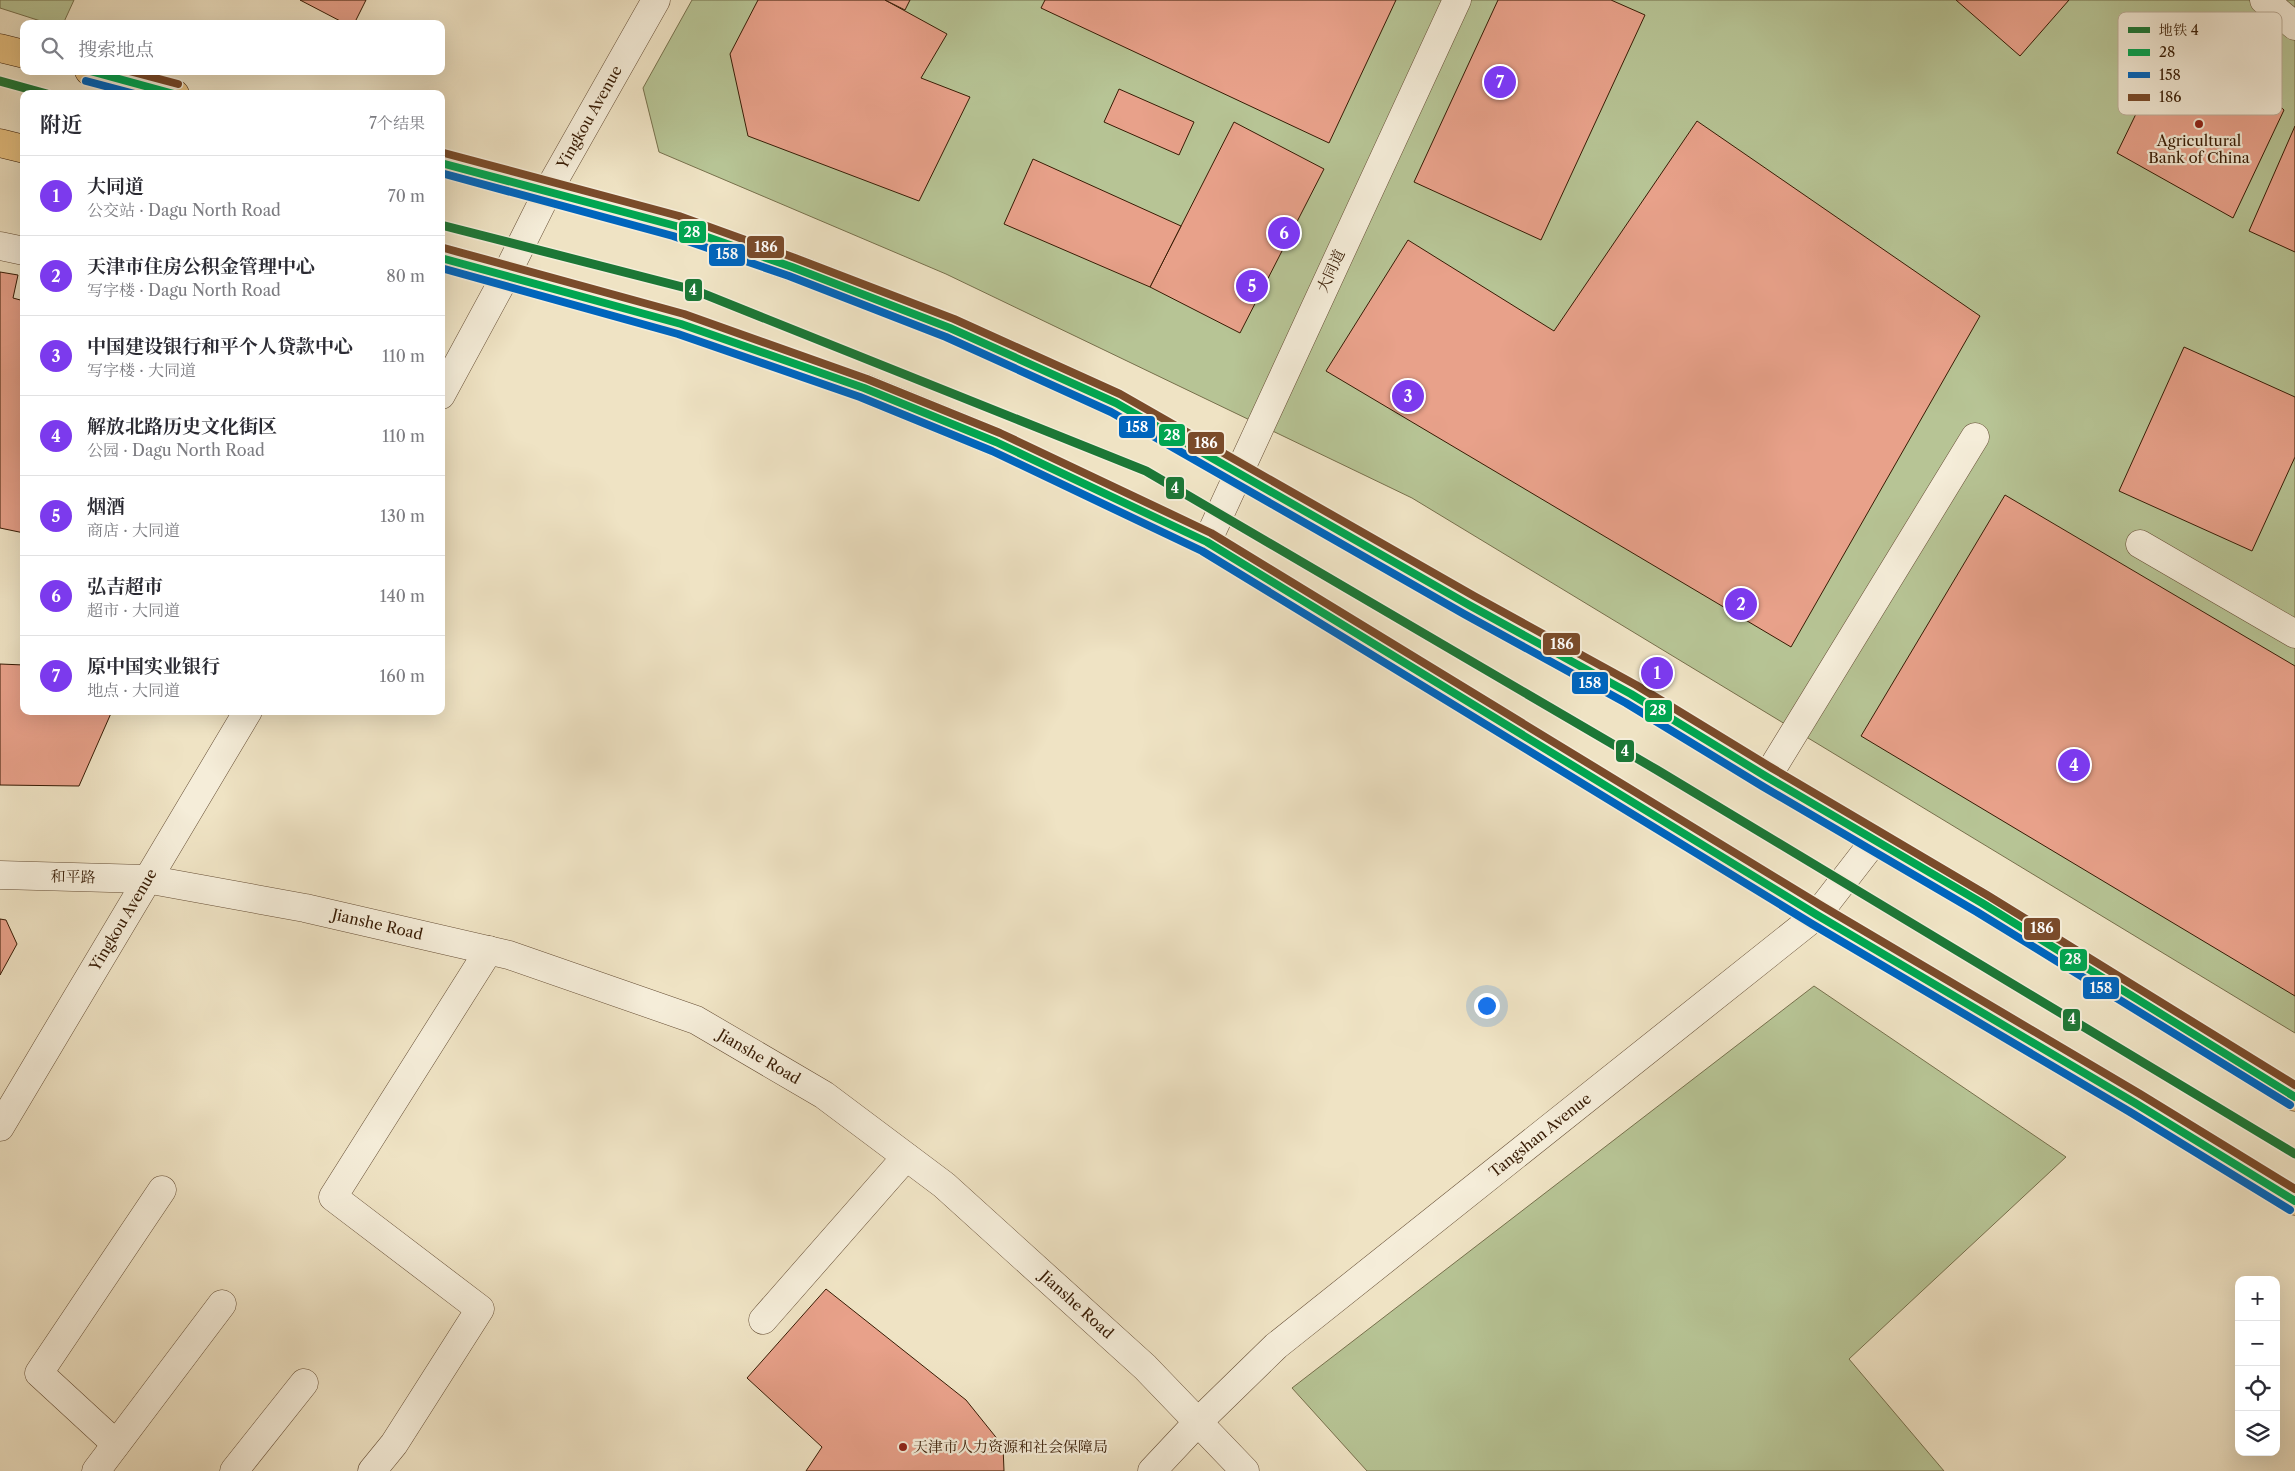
<!DOCTYPE html>
<html lang="zh">
<meta charset="utf-8">
<style>
:root{--surface:#fff;--page:#f7f7f7;--text:#2b2b33;--muted:#7c7c81;--line:#e1e1e2;--accent:#7c3aed}
body{margin:0;font-family:"Libre Caslon Text","Noto Serif SC",serif;background:var(--page);color:var(--text)}
.controls{position:absolute;right:15px;bottom:15px;display:grid;overflow:hidden;border-radius:10px;box-shadow:0 5px 20px #0002}
.controls button{width:45px;height:45px;display:grid;place-items:center;padding:0;border:0;border-bottom:1px solid var(--line);background:var(--surface);color:var(--text);font:25px sans-serif}
.you{position:absolute;left:1486px;top:1005px;width:18px;height:18px;margin:-12px;border:4px solid #fff;border-radius:50%;background:#1a73e8;box-shadow:0 0 0 8px #1a73e833}
.badge{display:grid;place-items:center;width:32px;height:32px;border-radius:50%;background:var(--accent);color:#fff;font-size:16px;font-weight:700}
.pin{position:absolute;translate:-50% -50%;border:2px solid #fff;box-shadow:0 1px 5px #0006}
.list{margin:0;padding:0;list-style:none}
h2{display:flex;justify-content:space-between;align-items:center;height:65px;margin:0;padding:0 20px;font-size:21px}
h2 small{font-size:16px;font-weight:400;color:var(--muted)}
.list li{display:grid;grid-template-columns:32px 1fr auto;gap:15px;align-items:center;box-sizing:border-box;height:80px;padding:0 20px;border-top:1px solid var(--line)}
.list b{display:block;font-size:19px;white-space:nowrap}
.list p{margin:0;font-size:16px;white-space:nowrap;color:var(--muted)}
.list em{font-size:16px;font-style:normal;color:var(--muted)}
.icon{flex:none;width:28px;height:28px;fill:none;stroke:currentColor;stroke-width:2;stroke-linecap:round;stroke-linejoin:round}
.map{position:relative;flex:none;width:2295px;height:1471px;overflow:hidden}
.search{position:absolute;background:var(--surface);box-shadow:0 5px 20px #0002;left:20px;top:20px;width:425px;height:55px;display:flex;align-items:center;gap:12px;box-sizing:border-box;padding:0 18px;border-radius:10px;color:var(--muted);font-size:19px}
.panel{position:absolute;background:var(--surface);box-shadow:0 5px 20px #0002;left:20px;top:90px;width:425px;height:625px;border-radius:10px}
.map>svg:first-child{display:block}
.green{fill:#b7c495;stroke:#77704c}
.building{fill:#e8a18a;stroke:#371b04}
.lines{fill:none;stroke-linecap:round;stroke-linejoin:round}
.minor-casing{stroke:#654d34;stroke-width:29}
.major-casing{stroke:#371b04;stroke-width:29}
.minor{stroke:#f5edd9;stroke-width:28}
.major{stroke:#e8c282;stroke-width:28}
.bus-1-casing{stroke:#f5edd9;stroke-width:11}
.bus-2-casing{stroke:#f5edd9;stroke-width:11}
.bus-3-casing{stroke:#f5edd9;stroke-width:11}
.bus-1{stroke:#00a651;stroke-width:8}
.bus-2{stroke:#0065bd;stroke-width:8}
.bus-3{stroke:#7a4b2a;stroke-width:8}
.metro-1-casing{stroke:#f5edd9;stroke-width:12}
.metro-1{stroke:#1c7736;stroke-width:9}
.poi-dot{fill:#8f2418;stroke:#f5edd9;stroke-width:2}
.labels{text-anchor:middle;stroke-width:4.5;stroke-linejoin:round;paint-order:stroke}
.street-label{font-size:15px;fill:#371b04;stroke:#f5edd9}
.poi-label{font-size:15px;fill:#371b04;stroke:#f5edd9}
.key{fill:#f5edd9;stroke:#bcae99;stroke-width:1}
.key-label{font-size:14px;fill:#371b04}
.line-badge{stroke:#f5edd9;stroke-width:2}
.badge-label{font-size:14px;text-anchor:middle;font-weight:bold;fill:#fff}
</style>
<div class="map">
<svg width="2295" height="1471" viewBox="0 0 2295 1471">
<rect width="100%" height="100%" fill="#efe3c4"/>
<filter id="stains"><feTurbulence type="fractalNoise" baseFrequency=".004" numOctaves="4"/><feColorMatrix values="0 0 0 0 .2 0 0 0 0 .09 0 0 0 0 .02 0 0 0 .5 -.17"/></filter>
<radialGradient id="worn" r=".72"><stop offset=".6" stop-color="#630" stop-opacity="0"/><stop offset="1" stop-color="#630" stop-opacity=".3"/></radialGradient>
<g class="green">
<polygon points="0,0 74,0 63,24 50,24 0,8"/>
<polygon points="692,0 2295,0 2295,1033 1412,498 946,274 659,152 643,88"/>
<polygon points="1814,986 2066,1157 1849,1359 1944,1471 1367,1471 1292,1388"/>
</g>
<g class="building">
<polygon points="300,0 366,0 354,24 346,24"/>
<polygon points="758,0 885,0 947,34 921,78 970,97 919,201 748,136 730,54"/>
<polygon points="885,0 910,0 905,10"/>
<polygon points="1045,0 1396,0 1329,143 1041,8"/>
<polygon points="1498,0 1611,0 1645,15 1541,240 1414,182"/>
<polygon points="1956,0 2069,0 2020,56"/>
<polygon points="2183,17 2284,110 2233,218 2117,153"/>
<polygon points="1119,89 1194,122 1179,155 1104,122"/>
<polygon points="1697,121 1980,316 1791,647 1326,371 1408,240 1554,331"/>
<polygon points="1234,122 1324,169 1240,333 1150,287"/>
<polygon points="2295,126 2295,252 2249,231"/>
<polygon points="1033,159 1181,226 1150,287 1004,224"/>
<polygon points="0,272 18,275 13,298 24,301 24,533 0,528"/>
<polygon points="2184,347 2295,397 2295,457 2252,551 2119,491"/>
<polygon points="2005,495 2295,666 2295,996 1861,736"/>
<polygon points="0,664 24,665 24,711 112,711 79,786 0,785"/>
<polygon points="0,919 6,920 17,944 0,975"/>
<polygon points="826,1289 966,1400 1003,1446 1004,1471 806,1471 822,1447 747,1378"/>
</g>
<g class="lines">
<g class="minor-casing">
<g id="minor">
<polyline points="2264,0 2295,26"/>
<polyline points="0,246 24,251"/>
<path id="s1" d="M441 395 506 275 548 191 656 0"/>
<polyline points="1207,542 1457,0"/>
<polyline points="2140,544 2295,634"/>
<polyline points="1767,777 1975,437"/>
<path id="s2" d="M0 875 146 879 305 908 509 955 696 1020 824 1095 944 1185 1145 1367 1245 1471"/>
<path id="s3" d="M0 1127 248 711"/>
<polyline points="763,1320 906,1157"/>
<polyline points="116,1444 39,1373 162,1190"/>
<polyline points="96,1471 222,1304"/>
<polyline points="234,1471 304,1383"/>
<polyline points="372,1471 394,1444 480,1309 333,1197 489,950"/>
<path id="s4" d="M1152 1471 1197 1423 1276 1346 1817 915 1875 840"/>
</g>
</g>
<g class="major-casing">
<g id="major">
<polyline points="0,48 24,54"/>
<polyline points="89,71 175,94"/>
<polyline points="0,143 24,149"/>
<polyline points="441,163 676,226 792,267 950,328 1116,403 1469,605 1631,694 1767,777 1982,903 2295,1097"/>
<polyline points="441,258 681,324 864,388 996,442 1207,542 1817,915 2135,1103 2295,1201"/>
</g>
</g>
<use href="#minor" class="minor"/>
<use href="#major" class="major"/>
<g class="bus-1-casing">
<g id="bus-1">
<polyline points="90,71 174,94"/>
<polyline points="441,163 676,226 792,267 950,328 1116,403 1469,605 1631,694 1767,777 1982,903 2295,1097"/>
<polyline points="441,258 681,324 864,388 996,442 1207,542 1817,915 2135,1103 2295,1201"/>
</g>
</g>
<g class="bus-2-casing">
<g id="bus-2">
<polyline points="86,81 135,94"/>
<polyline points="441,173 673,236 789,276 946,337 1111,412 1464,614 1626,703 1762,786 1977,912 2290,1105"/>
<polyline points="441,268 678,334 860,397 992,451 1202,551 1812,924 2130,1112 2290,1210"/>
</g>
</g>
<g class="bus-3-casing">
<g id="bus-3">
<polyline points="129,71 178,84"/>
<polyline points="444,153 679,216 795,258 954,319 1120,394 1474,596 1636,685 1772,768 1987,895 2295,1085"/>
<polyline points="444,248 684,314 867,379 1000,433 1211,533 1822,906 2140,1094 2295,1189"/>
</g>
</g>
<use href="#bus-1" class="bus-1"/>
<use href="#bus-2" class="bus-2"/>
<use href="#bus-3" class="bus-3"/>
<g class="metro-1-casing">
<g id="metro-1">
<polyline points="0,81 47,94"/>
<polyline points="441,225 694,290 1146,471 1657,770 2295,1154"/>
</g>
</g>
<use href="#metro-1" class="metro-1"/>
</g>
<g class="poi-dot">
<circle cx="2199" cy="124" r="5"/>
<circle cx="903" cy="1447" r="5"/>
</g>
<g class="labels">
<g class="street-label">
<text dy="5" stroke="none"><textPath href="#s1" startOffset="315">Yingkou Avenue</textPath></text>
<text transform="translate(1331 271) rotate(-65)" y="5">大同道</text>
<text transform="translate(73 877) rotate(1)" y="5">和平路</text>
<text dy="5" stroke="none"><textPath href="#s3" startOffset="241">Yingkou Avenue</textPath></text>
<text dy="5" stroke="none"><textPath href="#s2" startOffset="382">Jianshe Road</textPath></text>
<text dy="5" stroke="none"><textPath href="#s2" startOffset="788">Jianshe Road</textPath></text>
<text dy="5" stroke="none"><textPath href="#s4" startOffset="514">Tangshan Avenue</textPath></text>
<text dy="5" stroke="none"><textPath href="#s2" startOffset="1192">Jianshe Road</textPath></text>
</g>
<g class="poi-label">
<text x="2199" y="146">Agricultural<tspan x="2199" dy="17">Bank of China</tspan></text>
<text x="913" y="1452" text-anchor="start">天津市人力资源和社会保障局</text>
</g>
</g>
<rect x="2118" y="12" width="164" height="103" rx="8" class="key"/>
<rect x="2128" y="27" width="22" height="6" fill="#1c7736"/>
<rect x="2128" y="49" width="22" height="7" fill="#00a651"/>
<rect x="2128" y="72" width="22" height="6" fill="#0065bd"/>
<rect x="2128" y="94" width="22" height="7" fill="#7a4b2a"/>
<g class="key-label">
<text x="2159" y="35">地铁 4</text>
<text x="2159" y="57">28</text>
<text x="2159" y="80">158</text>
<text x="2159" y="102">186</text>
</g>
<g class="line-badge">
<rect x="678" y="220" width="29" height="24" rx="5" fill="#00a651"/>
<rect x="746" y="235" width="39" height="24" rx="5" fill="#7a4b2a"/>
<rect x="708" y="243" width="38" height="24" rx="5" fill="#0065bd"/>
<rect x="684" y="278" width="19" height="24" rx="5" fill="#1c7736"/>
<rect x="1118" y="415" width="38" height="24" rx="5" fill="#0065bd"/>
<rect x="1158" y="423" width="28" height="24" rx="5" fill="#00a651"/>
<rect x="1187" y="431" width="38" height="24" rx="5" fill="#7a4b2a"/>
<rect x="1165" y="476" width="20" height="24" rx="5" fill="#1c7736"/>
<rect x="1542" y="632" width="39" height="24" rx="5" fill="#7a4b2a"/>
<rect x="1571" y="671" width="38" height="24" rx="5" fill="#0065bd"/>
<rect x="1644" y="699" width="29" height="24" rx="5" fill="#00a651"/>
<rect x="1615" y="739" width="20" height="24" rx="5" fill="#1c7736"/>
<rect x="2023" y="917" width="38" height="24" rx="5" fill="#7a4b2a"/>
<rect x="2059" y="948" width="29" height="24" rx="5" fill="#00a651"/>
<rect x="2082" y="976" width="38" height="24" rx="5" fill="#0065bd"/>
<rect x="2062" y="1008" width="19" height="24" rx="5" fill="#1c7736"/>
</g>
<g class="badge-label">
<text x="692" y="237">28</text>
<text x="766" y="252">186</text>
<text x="727" y="259">158</text>
<text x="693" y="295">4</text>
<text x="1137" y="432">158</text>
<text x="1172" y="440">28</text>
<text x="1206" y="448">186</text>
<text x="1175" y="493">4</text>
<text x="1562" y="649">186</text>
<text x="1590" y="688">158</text>
<text x="1658" y="715">28</text>
<text x="1625" y="756">4</text>
<text x="2042" y="933">186</text>
<text x="2073" y="964">28</text>
<text x="2101" y="993">158</text>
<text x="2072" y="1024">4</text>
</g>
<rect width="100%" height="100%" filter="url(#stains)"/>
<rect width="100%" height="100%" fill="url(#worn)"/>
</svg>
<div class="controls">
<button>+</button>
<button>−</button>
<button><svg class="icon" aria-label="locate" viewBox="0 0 24 24"><circle cx="12" cy="12" r="6"/><path d="M12 2v4M12 18v4M2 12h4M18 12h4"/></svg></button>
<button><svg class="icon" aria-label="layers" viewBox="0 0 24 24"><path d="M12 4l9 5-9 5-9-5zM3 14l9 5 9-5"/></svg></button>
</div>
<div class="you"></div>
<div class="pin badge" style="left:1657px;top:673px">1</div>
<div class="pin badge" style="left:1741px;top:604px">2</div>
<div class="pin badge" style="left:1408px;top:396px">3</div>
<div class="pin badge" style="left:2074px;top:765px">4</div>
<div class="pin badge" style="left:1252px;top:286px">5</div>
<div class="pin badge" style="left:1284px;top:233px">6</div>
<div class="pin badge" style="left:1500px;top:82px">7</div>
<div class="search"><svg class="icon" aria-label="search" viewBox="0 0 24 24"><circle cx="10" cy="10" r="6"/><path d="M15 15l6 6"/></svg>搜索地点</div>
<section class="panel">
<h2>附近<small>7个结果</small></h2>
<ul class="list">
<li><span class="badge">1</span><div><b>大同道</b><p>公交站 · Dagu North Road</p></div><em>70 m</em></li>
<li><span class="badge">2</span><div><b>天津市住房公积金管理中心</b><p>写字楼 · Dagu North Road</p></div><em>80 m</em></li>
<li><span class="badge">3</span><div><b>中国建设银行和平个人贷款中心</b><p>写字楼 · 大同道</p></div><em>110 m</em></li>
<li><span class="badge">4</span><div><b>解放北路历史文化街区</b><p>公园 · Dagu North Road</p></div><em>110 m</em></li>
<li><span class="badge">5</span><div><b>烟酒</b><p>商店 · 大同道</p></div><em>130 m</em></li>
<li><span class="badge">6</span><div><b>弘吉超市</b><p>超市 · 大同道</p></div><em>140 m</em></li>
<li><span class="badge">7</span><div><b>原中国实业银行</b><p>地点 · 大同道</p></div><em>160 m</em></li>
</ul>
</section>
</div>
